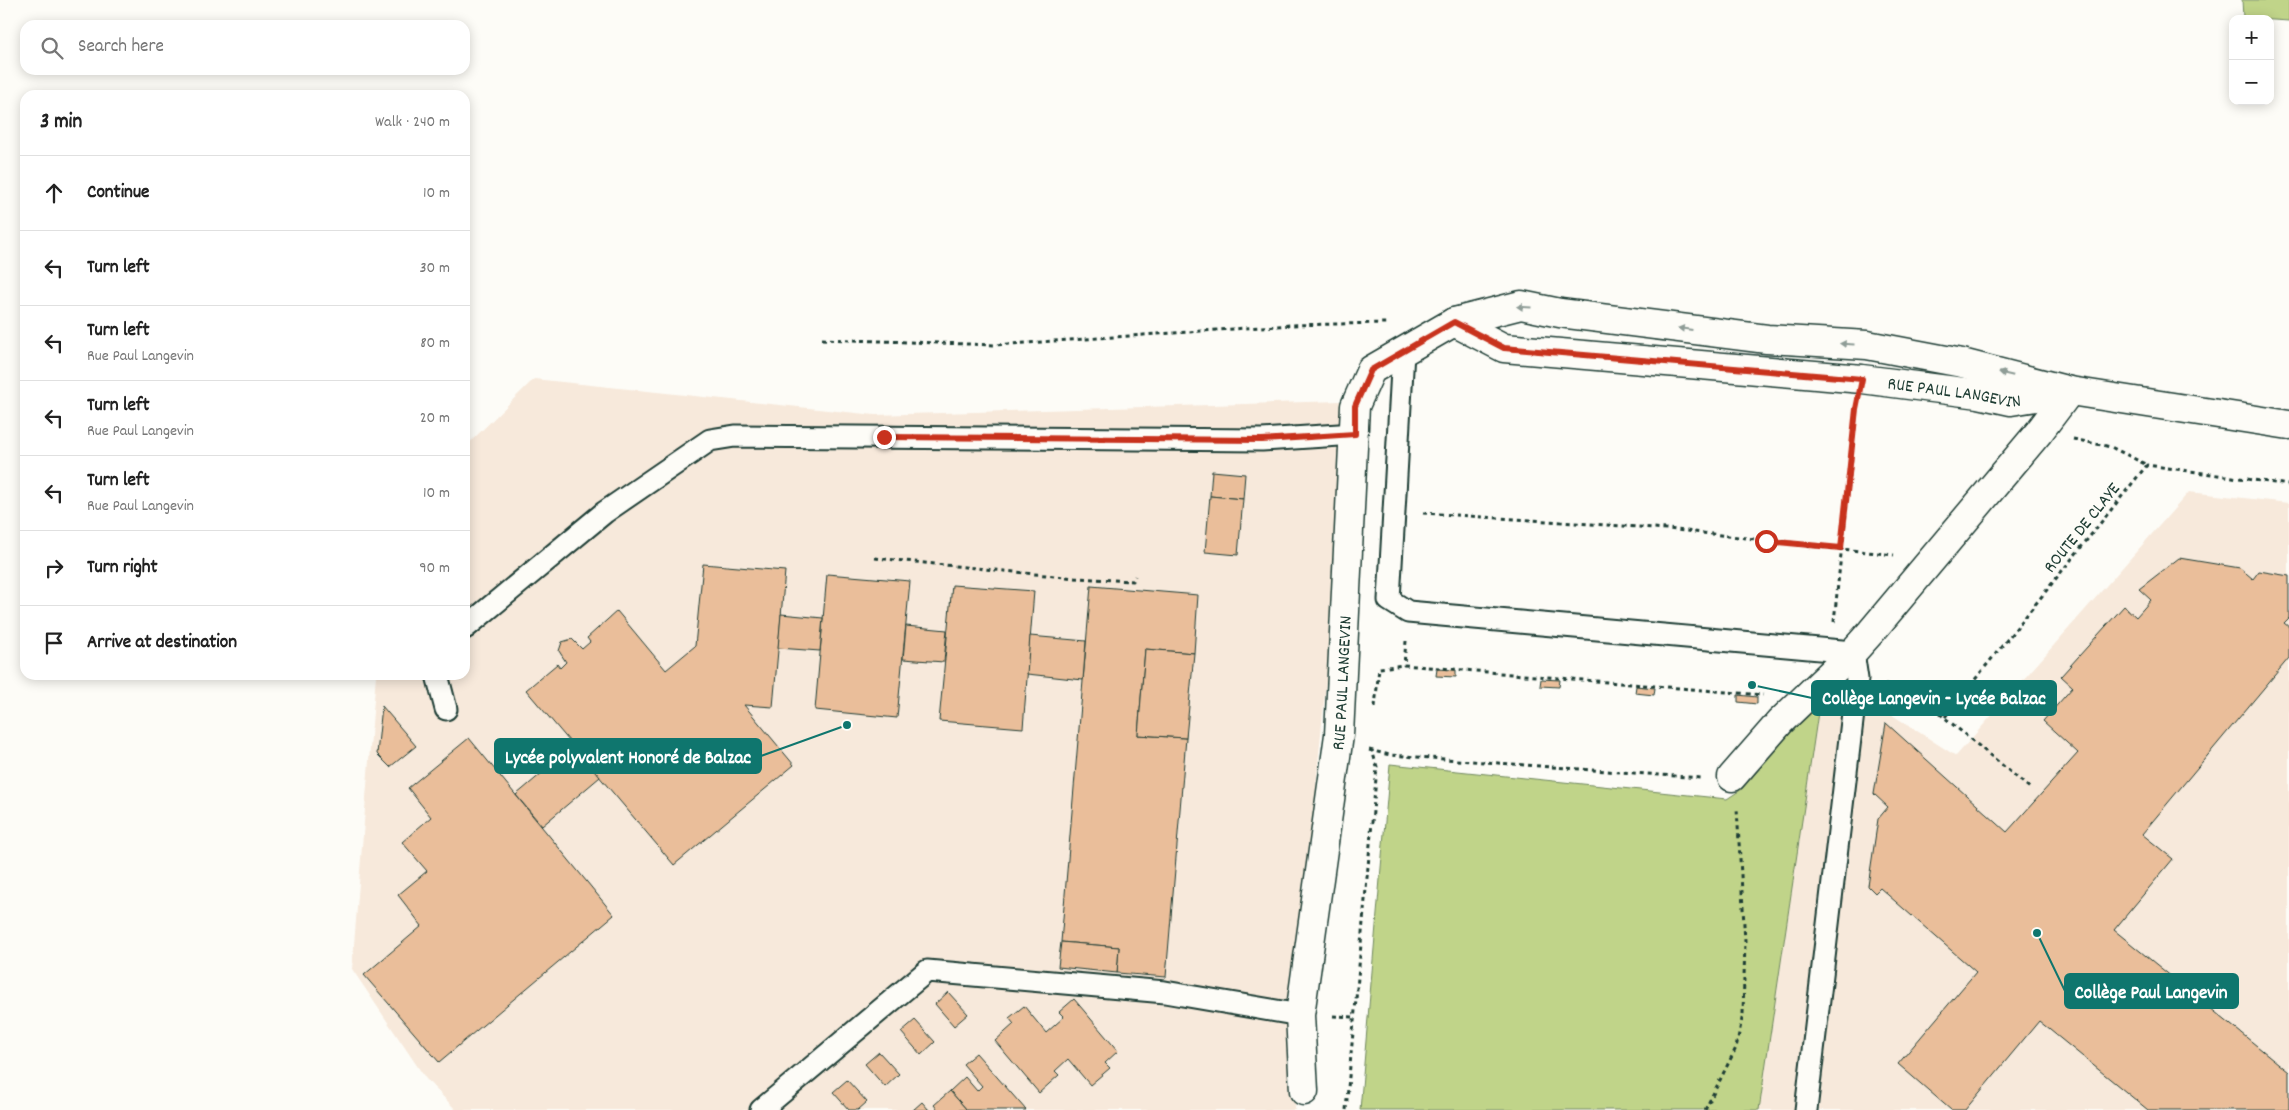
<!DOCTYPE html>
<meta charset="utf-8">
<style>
:root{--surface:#fff;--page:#f6f6f6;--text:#222;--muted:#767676;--line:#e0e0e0}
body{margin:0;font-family:Dekko,sans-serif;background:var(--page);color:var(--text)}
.controls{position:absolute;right:15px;top:15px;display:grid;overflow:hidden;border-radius:10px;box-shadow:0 2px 12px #0003}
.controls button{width:45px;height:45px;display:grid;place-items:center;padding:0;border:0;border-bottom:1px solid var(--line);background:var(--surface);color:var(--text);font:25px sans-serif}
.stop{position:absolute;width:15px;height:15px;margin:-11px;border:4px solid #c8321e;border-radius:50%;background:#fff}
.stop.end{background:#c8321e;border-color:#fff;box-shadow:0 1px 5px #0008}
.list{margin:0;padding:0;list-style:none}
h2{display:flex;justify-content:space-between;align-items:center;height:65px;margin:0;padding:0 20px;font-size:21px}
h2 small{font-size:16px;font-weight:400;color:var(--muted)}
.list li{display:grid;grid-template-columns:32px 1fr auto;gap:15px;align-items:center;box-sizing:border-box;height:75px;padding:0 20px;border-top:1px solid var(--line)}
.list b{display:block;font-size:19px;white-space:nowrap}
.list p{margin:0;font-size:16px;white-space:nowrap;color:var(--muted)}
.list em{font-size:16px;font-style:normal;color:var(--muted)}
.icon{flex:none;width:28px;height:28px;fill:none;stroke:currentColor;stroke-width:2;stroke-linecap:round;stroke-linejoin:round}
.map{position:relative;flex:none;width:2289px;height:1110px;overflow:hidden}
.search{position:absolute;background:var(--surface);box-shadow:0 2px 12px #0003;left:20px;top:20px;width:450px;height:55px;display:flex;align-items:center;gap:12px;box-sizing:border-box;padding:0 18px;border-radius:15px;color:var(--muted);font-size:19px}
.panel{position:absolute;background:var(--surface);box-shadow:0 2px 12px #0003;left:20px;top:90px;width:450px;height:590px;border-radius:15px}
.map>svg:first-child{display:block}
.built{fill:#f7e9db}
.green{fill:#c0d489;stroke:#70885e}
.building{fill:#eabe9a;stroke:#1f3d34}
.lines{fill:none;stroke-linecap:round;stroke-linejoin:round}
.service-casing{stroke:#1f3d34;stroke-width:25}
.minor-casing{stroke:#1f3d34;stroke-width:31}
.path{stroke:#1f3d34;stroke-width:3;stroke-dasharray:4 4;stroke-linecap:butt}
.service{stroke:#fdfcf7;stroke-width:21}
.minor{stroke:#fdfcf7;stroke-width:28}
.oneway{fill:#8e9c96}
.route{stroke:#c8321e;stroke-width:6}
.labels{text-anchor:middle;stroke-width:4;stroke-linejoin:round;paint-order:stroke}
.street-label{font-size:18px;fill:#1f3d34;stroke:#fdfcf7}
.leader{fill:none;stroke:#0f766e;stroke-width:2}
.callout-dot{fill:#0f766e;stroke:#fdfcf7;stroke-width:2}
.callout{fill:#0f766e;stroke:#0f766e;stroke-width:2}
.callout-label{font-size:19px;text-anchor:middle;font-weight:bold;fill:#fff}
</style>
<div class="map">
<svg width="2289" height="1110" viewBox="0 0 2289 1110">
<rect width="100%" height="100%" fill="#fdfcf7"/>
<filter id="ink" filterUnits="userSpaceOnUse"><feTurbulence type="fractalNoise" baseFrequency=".02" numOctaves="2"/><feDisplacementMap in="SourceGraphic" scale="10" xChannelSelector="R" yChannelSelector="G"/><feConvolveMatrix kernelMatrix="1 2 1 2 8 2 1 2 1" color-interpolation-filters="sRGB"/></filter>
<g filter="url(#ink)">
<g class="built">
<polygon points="534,379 875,415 1341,401 1333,609 1317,775 1295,1110 456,1110 426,1079 352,969 376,675 465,675 465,447"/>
<polygon points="2189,492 2289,503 2289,1110 1759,1110 1820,699 1854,707 1886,711 1956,756"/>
</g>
<g class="green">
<polygon points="2242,0 2289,0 2289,21 2243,18"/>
<polygon points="1820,699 1759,1110 1360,1110 1390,764 1727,799 1742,789"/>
</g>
<g class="building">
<polygon points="1212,471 1245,474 1243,499 1210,496"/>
<polygon points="1210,496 1243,499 1238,555 1205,552"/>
<polygon points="2179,558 2240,568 2253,579 2259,571 2289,576 2289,618 2284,623 2289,627 2289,658 2142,834 2173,859 2114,930 2289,1072 2289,1110 2148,1110 2039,1021 1965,1110 1951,1110 1898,1064 1976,972 1880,888 1875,893 1868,886 1878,819 1888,807 1874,794 1886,723 2007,832 2078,753 2043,721 2073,687 2061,676 2124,606 2136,617 2151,600 2139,589"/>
<polygon points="703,564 785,571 773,707 744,705 794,765 674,865 526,690 557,664 560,668 566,662 559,651 562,642 572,639 582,649 590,642 587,638 617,611 666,670 695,646"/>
<polygon points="827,574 910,581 897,718 815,710"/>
<polygon points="952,585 1034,591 1023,728 939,721"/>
<polygon points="1091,586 1198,595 1194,653 1145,649 1138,735 1186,738 1166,977 1117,973 1119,947 1061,942"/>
<polygon points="781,614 823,618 820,651 778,648"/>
<polygon points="906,626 947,630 944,662 903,659"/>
<polygon points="1030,636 1086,641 1083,680 1027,674"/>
<polygon points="1145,649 1194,653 1186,738 1138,735"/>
<polygon points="1437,669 1456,670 1456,677 1436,676"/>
<polygon points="1541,679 1560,680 1559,687 1540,686"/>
<polygon points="1636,686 1655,688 1654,695 1635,693"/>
<polygon points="1738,695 1757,697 1757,704 1738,702"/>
<polygon points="382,706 416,746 390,767 377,754"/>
<polygon points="469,738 614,915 439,1062 364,975 422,926 398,895 427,871 402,842 431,817 408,788"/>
<polygon points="574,746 600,777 542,826 516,795"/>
<polygon points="1061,942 1119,947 1117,973 1058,967"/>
<polygon points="948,992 968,1014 954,1026 935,1004"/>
<polygon points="1074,999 1118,1051 1105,1063 1110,1068 1090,1085 1068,1059 1055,1071 1059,1075 1039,1093 995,1041 1014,1024 1009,1018 1024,1006 1046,1033 1064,1017 1059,1012"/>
<polygon points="915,1020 935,1042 921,1055 901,1032"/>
<polygon points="879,1052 899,1074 885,1087 865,1064"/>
<polygon points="976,1053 1026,1110 967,1110 950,1091 965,1077 977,1091 982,1086 963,1064"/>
<polygon points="847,1080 867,1102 858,1110 849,1110 833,1092"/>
<polygon points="950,1091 967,1110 938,1110 934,1105"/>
<polygon points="922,1102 929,1110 913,1110"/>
</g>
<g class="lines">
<g class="service-casing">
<g id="service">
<polyline points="1403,352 1389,600 1408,612 1853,652 1857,679 1806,1110"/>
<polyline points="465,628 605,512 710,440 735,436 1262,440 1355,434"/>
<polyline points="437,675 446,709"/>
<polyline points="761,1110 927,971 1165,992 1300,1015"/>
</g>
</g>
<g class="minor-casing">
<g id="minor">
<path id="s1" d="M1454 322 1504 348 1862 379 1979 394 2011 401 2062 393"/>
<polyline points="1732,777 1780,722 1853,652 1871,632 2039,432 2070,391"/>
<path id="s2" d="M1304 1091 1300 1015 1339 735 1355 406 1371 370 1454 322 1521 305 1560 313 1767 339 1867 345 1962 363 2070 391 2289 425"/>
</g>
</g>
<g class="path">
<polyline points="822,339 996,345 1291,325 1386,323"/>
<polyline points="2073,439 2111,447 2147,465"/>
<polyline points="1423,513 1668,529 1894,555"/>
<polyline points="875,558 1075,578 1133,581 1135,576"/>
<polyline points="1834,622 1856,409"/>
<polyline points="1406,641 1404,665 1763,695"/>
<polyline points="1885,684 1910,689 2031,789"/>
<polyline points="1375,707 1379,668 1404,665"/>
<polyline points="1945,717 2147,465 2289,485"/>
<polyline points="1369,750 1390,755 1701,778"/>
<polyline points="1333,1016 1355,1017"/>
<polyline points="1346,1110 1377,767 1372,750"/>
<polyline points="1705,1110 1736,1048 1743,1014 1745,941 1737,809"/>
</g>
<use href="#service" class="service"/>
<use href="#minor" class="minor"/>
</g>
<defs><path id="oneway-solid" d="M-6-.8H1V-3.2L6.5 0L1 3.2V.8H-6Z" transform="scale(1.25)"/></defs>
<g class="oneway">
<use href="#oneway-solid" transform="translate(1524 307) rotate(-176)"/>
<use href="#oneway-solid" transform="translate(1685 329) rotate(-173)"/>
<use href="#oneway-solid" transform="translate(1847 344) rotate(-177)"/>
<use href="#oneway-solid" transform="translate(2006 374) rotate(-166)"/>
</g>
</g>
<g class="lines" filter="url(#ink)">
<polyline class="route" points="884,437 1262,440 1355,434 1355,406 1371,370 1454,322 1504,348 1862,379 1856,409 1841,548 1766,541"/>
</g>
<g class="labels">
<g class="street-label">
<text dy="6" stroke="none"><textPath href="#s1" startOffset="509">RUE PAUL LANGEVIN</textPath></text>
<text transform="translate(2081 527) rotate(-51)" y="6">ROUTE DE CLAYE</text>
<text dy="6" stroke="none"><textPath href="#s2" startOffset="411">RUE PAUL LANGEVIN</textPath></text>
</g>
</g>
<path class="leader" d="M1752 685L1812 698M847 725L761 756M2037 933L2065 991"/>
<g class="callout-dot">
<circle cx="1752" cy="685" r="5"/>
<circle cx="847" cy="725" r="5"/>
<circle cx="2037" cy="933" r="5"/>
</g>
<g class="callout">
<rect x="1812" y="681" width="244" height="34" rx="5"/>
<rect x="495" y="739" width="266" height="34" rx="5"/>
<rect x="2065" y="974" width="173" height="34" rx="5"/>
</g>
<g class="callout-label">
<text x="1934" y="704">Collège Langevin - Lycée Balzac</text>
<text x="628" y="763">Lycée polyvalent Honoré de Balzac</text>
<text x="2151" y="998">Collège Paul Langevin</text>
</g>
</svg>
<div class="controls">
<button>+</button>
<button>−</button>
</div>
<div class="stop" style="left:1766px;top:541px"></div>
<div class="stop end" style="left:884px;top:437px"></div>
<div class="search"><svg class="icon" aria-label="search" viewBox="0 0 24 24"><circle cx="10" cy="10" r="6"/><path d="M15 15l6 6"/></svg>Search here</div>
<section class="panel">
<h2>3 min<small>Walk · 240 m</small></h2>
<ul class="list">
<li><svg class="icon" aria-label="ahead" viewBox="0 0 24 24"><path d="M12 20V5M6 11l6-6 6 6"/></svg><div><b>Continue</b></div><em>10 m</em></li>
<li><svg class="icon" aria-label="left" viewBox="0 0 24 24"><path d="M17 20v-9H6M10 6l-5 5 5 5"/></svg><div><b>Turn left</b></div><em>30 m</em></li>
<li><svg class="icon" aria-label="left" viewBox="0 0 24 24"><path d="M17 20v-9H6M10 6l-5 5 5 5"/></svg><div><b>Turn left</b><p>Rue Paul Langevin</p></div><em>80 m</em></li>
<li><svg class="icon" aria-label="left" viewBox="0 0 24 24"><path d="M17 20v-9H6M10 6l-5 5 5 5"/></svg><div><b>Turn left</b><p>Rue Paul Langevin</p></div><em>20 m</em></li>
<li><svg class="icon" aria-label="left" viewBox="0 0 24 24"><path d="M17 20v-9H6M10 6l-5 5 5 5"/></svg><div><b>Turn left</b><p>Rue Paul Langevin</p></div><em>10 m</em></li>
<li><svg class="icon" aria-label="right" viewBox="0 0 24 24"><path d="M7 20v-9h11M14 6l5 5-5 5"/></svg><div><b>Turn right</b></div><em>90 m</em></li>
<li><svg class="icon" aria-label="arrive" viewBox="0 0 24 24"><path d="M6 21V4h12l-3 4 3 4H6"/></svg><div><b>Arrive at destination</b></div></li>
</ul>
</section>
</div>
